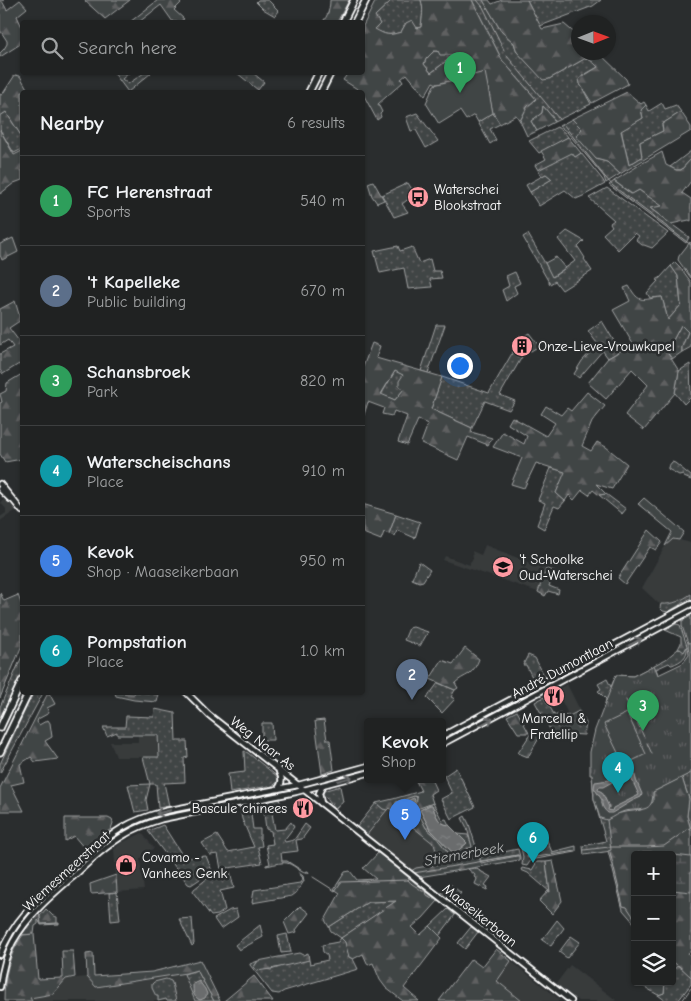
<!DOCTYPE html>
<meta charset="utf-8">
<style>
:root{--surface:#202222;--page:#282a2a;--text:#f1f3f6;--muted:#a2a4a5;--line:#3d3f40;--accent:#1a73e8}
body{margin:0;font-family:"Comic Neue",sans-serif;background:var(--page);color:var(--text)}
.controls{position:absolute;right:15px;bottom:15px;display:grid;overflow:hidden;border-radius:5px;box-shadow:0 1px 4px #0004}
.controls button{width:45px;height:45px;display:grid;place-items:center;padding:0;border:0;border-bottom:1px solid var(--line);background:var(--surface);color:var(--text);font:25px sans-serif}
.compass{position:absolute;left:571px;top:15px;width:45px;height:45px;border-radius:50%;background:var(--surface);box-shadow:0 1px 4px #0004;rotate:89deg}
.you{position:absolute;left:459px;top:365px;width:18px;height:18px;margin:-12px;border:4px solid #fff;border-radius:50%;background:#1a73e8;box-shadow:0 0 0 8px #1a73e833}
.badge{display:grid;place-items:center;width:32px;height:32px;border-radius:50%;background:var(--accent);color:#fff;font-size:16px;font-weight:700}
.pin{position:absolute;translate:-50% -41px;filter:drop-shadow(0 1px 2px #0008)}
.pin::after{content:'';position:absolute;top:26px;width:18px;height:15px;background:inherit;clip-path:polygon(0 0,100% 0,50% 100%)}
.popup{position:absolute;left:364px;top:718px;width:82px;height:65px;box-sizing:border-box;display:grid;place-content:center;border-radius:5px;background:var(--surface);filter:drop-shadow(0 1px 4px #0005);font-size:16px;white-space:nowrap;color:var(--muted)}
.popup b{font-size:19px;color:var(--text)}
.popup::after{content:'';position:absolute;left:50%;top:100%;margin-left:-10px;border:10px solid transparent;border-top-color:var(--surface)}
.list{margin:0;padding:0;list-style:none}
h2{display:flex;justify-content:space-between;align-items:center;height:65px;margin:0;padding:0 20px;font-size:21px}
h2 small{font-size:16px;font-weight:400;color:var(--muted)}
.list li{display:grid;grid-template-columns:32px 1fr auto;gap:15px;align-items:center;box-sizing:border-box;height:90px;padding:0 20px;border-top:1px solid var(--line)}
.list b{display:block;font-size:19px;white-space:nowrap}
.list p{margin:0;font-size:16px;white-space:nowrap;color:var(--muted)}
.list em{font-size:16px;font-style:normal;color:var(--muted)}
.icon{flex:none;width:28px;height:28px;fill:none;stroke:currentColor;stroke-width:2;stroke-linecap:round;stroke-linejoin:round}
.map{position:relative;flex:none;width:691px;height:1001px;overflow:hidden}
.search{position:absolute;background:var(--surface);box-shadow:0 1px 4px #0004;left:20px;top:20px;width:345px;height:55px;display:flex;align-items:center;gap:12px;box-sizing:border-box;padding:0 18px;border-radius:5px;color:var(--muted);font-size:19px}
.panel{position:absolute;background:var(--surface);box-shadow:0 1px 4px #0004;left:20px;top:90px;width:345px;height:605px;border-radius:5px}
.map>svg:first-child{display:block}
.built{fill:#373a3b}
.grass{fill:url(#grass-dots);stroke:#a0a2a2}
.forest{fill:url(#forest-firs);stroke:#a0a2a2;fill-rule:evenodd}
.wetland{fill:url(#wetland-marsh);stroke:#a0a2a2}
.park{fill:url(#park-tufts);stroke:#a0a2a2}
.pitch{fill:#414445;stroke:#a0a2a2}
.water{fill:url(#water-ripples);stroke:#a6a7a7;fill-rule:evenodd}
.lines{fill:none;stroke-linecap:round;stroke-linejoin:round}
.stream{stroke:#a6a7a7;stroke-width:1}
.secondary-casing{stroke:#fff;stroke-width:8}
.motorway-casing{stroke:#fff;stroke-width:9}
.secondary{stroke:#2a2d2e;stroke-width:4.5}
.motorway{stroke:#2a2d2e;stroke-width:5.5}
.oneway{stroke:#6a6c6d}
.labels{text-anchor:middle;stroke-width:5;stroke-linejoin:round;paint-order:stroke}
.poi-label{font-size:14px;fill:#fff;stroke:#2a2d2e;text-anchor:start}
.street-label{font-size:14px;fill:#fff;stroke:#2a2d2e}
.water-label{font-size:15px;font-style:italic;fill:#b4b6b6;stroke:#2a2d2e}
</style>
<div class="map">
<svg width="691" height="1001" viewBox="0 0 691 1001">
<defs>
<pattern id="grass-dots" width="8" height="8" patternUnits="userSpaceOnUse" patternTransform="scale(1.25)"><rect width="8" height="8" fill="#414445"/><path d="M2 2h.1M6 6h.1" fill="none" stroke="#5e6061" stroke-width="1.8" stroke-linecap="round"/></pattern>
<pattern id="forest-firs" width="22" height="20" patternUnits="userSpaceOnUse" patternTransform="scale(1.25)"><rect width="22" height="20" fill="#414445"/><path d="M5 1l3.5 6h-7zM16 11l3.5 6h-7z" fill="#5e6061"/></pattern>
<pattern id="wetland-marsh" width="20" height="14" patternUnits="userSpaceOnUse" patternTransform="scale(1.25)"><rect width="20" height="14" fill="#414445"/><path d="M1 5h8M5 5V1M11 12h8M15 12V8" fill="none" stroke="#5e6061"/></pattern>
<pattern id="park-tufts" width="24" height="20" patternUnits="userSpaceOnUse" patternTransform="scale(1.25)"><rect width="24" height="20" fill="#414445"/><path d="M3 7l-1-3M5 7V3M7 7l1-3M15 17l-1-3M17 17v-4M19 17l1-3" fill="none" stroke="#5e6061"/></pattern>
<pattern id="water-ripples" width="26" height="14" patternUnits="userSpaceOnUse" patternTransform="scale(1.25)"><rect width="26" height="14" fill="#6a6c6d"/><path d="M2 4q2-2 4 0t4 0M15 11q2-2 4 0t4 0" fill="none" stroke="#808283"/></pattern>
</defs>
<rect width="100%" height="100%" fill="#2a2d2e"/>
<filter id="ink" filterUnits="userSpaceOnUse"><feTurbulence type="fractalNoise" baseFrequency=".02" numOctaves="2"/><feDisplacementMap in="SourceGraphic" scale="10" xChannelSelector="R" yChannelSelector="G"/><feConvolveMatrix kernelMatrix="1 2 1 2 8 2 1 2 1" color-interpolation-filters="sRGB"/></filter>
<g filter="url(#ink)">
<g class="built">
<polygon points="6,499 16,509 15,511 0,521 0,517 6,513 6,509 0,502"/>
<polygon points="676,539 691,543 691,594 685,598 672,604 661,604 658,603 642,588 664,548 671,540"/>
<polygon points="485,545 546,569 538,592 443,560 445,556 470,565 470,562 473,559 472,551 481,555"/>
<polygon points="567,684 580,710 569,716 556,690"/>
<polygon points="138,735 158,735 159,757 116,757 110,742 138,742"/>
<polygon points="389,808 434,844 440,864 416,868 411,871 366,836"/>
<polygon points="142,833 154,848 140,859 144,890 117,892 114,849 121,843"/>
<polygon points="511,961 562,1001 522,1001 496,981"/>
<polygon points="570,965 616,1000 614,1001 578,1001 564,990 558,987 555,985"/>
<polygon points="186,973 214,1001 31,1001 31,1000 30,998 53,994 66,979 87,977 96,987"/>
</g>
<g class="grass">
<polygon points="258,0 268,0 279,11 275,16 263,9 256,2"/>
<path d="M392 0H421C424 10 422 17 421 27L417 28 406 23 401 32C388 36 386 35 374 29L380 24 375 16Z"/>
<polygon points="472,0 483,0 486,5 501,31 514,43 517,52 543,79 549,79 586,58 593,62 598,67 582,76 580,84 591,104 554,122 553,118 543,106 542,113 531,121 537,131 527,136 520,121 527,107 536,99 502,60"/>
<polygon points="527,0 601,0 593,6 540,26"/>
<polygon points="434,51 455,54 431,73 424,64 426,59"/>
<polygon points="237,73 253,73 264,82 258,90"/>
<polygon points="662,103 665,109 676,105 681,112 662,124 663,131 640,142 642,157 629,165 621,130 643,118 641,110 646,105 649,111"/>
<polygon points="6,112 22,137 22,149 14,153 0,130 0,116"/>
<polygon points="417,113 438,141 426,148 416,130 411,131 406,117"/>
<polygon points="493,113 500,124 490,129 496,140 490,144 478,122"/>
<polygon points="572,119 582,129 596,159 607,162 620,174 606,183 604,177 567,132 559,126"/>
<polygon points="557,127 565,133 568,137 539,153 529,141"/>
<polygon points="691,151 691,159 681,170 676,170 670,167"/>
<polygon points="572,152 575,157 581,153 602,179 605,184 583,196 576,199 565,190 539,206 530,192 552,179 546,174 542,176 538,170"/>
<polygon points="614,181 631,194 639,190 663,206 651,209 689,237 686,243 609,185"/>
<polygon points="408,183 415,194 402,204 408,212 394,217 382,195"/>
<polygon points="607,188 668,233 652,248 644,245 642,245 636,240 639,236 635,233 618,250 603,234 612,226 610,223 614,220 589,198"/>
<polygon points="567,231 584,241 578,247 585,258 584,259 592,271 562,290 555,281 550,284 523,237 528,234 553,277 575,261 558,239"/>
<polygon points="398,246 400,251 412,247 419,263 430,259 433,271 440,271 442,278 430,279 432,287 408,289 404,268 380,273 374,251"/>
<polygon points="671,266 678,276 681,305 668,320 662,297 650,298 647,293 658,281 656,280 660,278"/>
<polygon points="515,272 520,283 514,286 517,293 506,301 502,290 509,286 506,276"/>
<polygon points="602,321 620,351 608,358 588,331"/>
<polygon points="436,325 445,325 428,373 421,371"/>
<polygon points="681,325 688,332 682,347 682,352 672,359 665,349 672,342"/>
<polygon points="529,333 539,346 531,351 515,343 515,342"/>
<polygon points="514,350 523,355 500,395 515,401 509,410 485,401 472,428 431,409 442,377 489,393"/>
<polygon points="690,364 691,397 684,404 675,393 679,371"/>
<polygon points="395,371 404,375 404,389 395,400 381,395"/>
<polygon points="672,462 675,463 691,476 691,480 684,477 683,474 679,475 668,469 668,467"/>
<polygon points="551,468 566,472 556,493 565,501 559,508 554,506 544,529 537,525 545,503 538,500"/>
<polygon points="606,494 626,509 622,514 599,495"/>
<polygon points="396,514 420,522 415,538 397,530 395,536 389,534"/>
<path d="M691 594V598L668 612 663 611 660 608 661 604C673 605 682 600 691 594Z"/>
<polygon points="413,627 428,632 420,646 404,640 409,628"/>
<path d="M687 646C688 657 682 661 672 665H671L669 663 656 669 660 679 604 708 606 699 598 691 601 689 598 684 607 679 611 687 616 675 633 676 666 659 678 649 685 650Z"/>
<polygon points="528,655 535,658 545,677 535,683 526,665 523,665"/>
<polygon points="22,656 22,673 0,718 0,707"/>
<polygon points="579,666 580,669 515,703 515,700"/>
<polygon points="438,683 455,690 451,697 455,699 442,713 427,698"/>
<polygon points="33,693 43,693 0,773 0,764"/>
<polygon points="544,697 555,716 560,713 562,717 568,715 569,716 579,711 586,723 584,735 552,733 535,702"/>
<polygon points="155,709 175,713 176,741 187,741 188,757 184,758 185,782 164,783 169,806 158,808 156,784 150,784 146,800 148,810 135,812 134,809 128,785 150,784 143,757 159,757 158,735 117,735 117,732 107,736 103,727 125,727 126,716 154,717"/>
<polygon points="262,723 272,723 273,740 258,740 262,735"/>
<polygon points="244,751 248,753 278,777 277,783 270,787 269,786 230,793 228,774 245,772"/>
<polygon points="456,768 475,807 451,819 441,799 452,793 444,776"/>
<polygon points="691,773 691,830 687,816 689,798 684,784 682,777"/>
<polygon points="607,775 632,801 660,789 653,792 611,851 584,855 583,846 606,841 594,799 592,776"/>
<polygon points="340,786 343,802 335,809 323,794 324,791 326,790"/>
<polygon points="272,792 273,793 261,797 180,813 147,821 180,810"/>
<path d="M414 796H417V808L433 803 442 820 446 819 449 825C437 824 436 815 432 805L420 810 430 829 454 854 467 843 458 834 468 835 473 848 462 851 456 857 451 856 435 836 426 828 418 813 407 819 400 815 395 808 396 802Z"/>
<path d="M279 799 282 808 272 810 273 813H272L275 830 285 829 291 822 294 827 284 840 285 842 294 840 305 824 310 828 302 839 296 840 298 851 281 853 282 861H287L304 872 308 871 309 873C301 875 296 865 287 863 281 862 272 865 266 866V865L270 864 266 845 273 844 271 831 266 829 264 813 263 812 262 804V803Z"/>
<polygon points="259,803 260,810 253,811 253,813 251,814 253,829 260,829 260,839 261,840 262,846 258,847 262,863 221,869 218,854 210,855 202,843 217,835 228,852 254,847 242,819 240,807"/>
<polygon points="376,803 383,809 387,810 366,836 356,828"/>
<polygon points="163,825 184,858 206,856 212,871 191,885 188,884 148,831"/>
<path d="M119 832 121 833V834C103 847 87 862 70 877 50 895 30 913 14 935H12C21 914 42 898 59 883 78 865 98 847 119 832Z"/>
<polygon points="546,838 552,852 576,846 576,851 536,857 528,855 527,857 534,860 534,861 531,860 527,866 522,865 523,857 521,848"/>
<polygon points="518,849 520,857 520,861 519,861 518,855 480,861 480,857"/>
<polygon points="537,862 546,862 550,892 528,873 521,870 522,868 532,870"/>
<polygon points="475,868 491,877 485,885 488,887 487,890 475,884 477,879 474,877 475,875 468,869"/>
<polygon points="230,871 234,888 220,891 225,910 218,915 211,916 193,892 194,889 213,874"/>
<polygon points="298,872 303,876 304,881 296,893 292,896 252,903 254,890 300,883 303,878"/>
<polygon points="449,883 461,893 456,899 457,901 455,901 456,902 455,903 452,904 441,894"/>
<polygon points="117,892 120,920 111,921 109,893"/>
<polygon points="397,901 341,938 345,942 349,957 353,959 358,969 284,991 279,994 272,993 250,965 250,964 258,961 254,967 271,970 288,964 309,960 310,964 328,960 327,955 323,952 322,945 338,942 341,938 331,931 329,927 368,902"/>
<polygon points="236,909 238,917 221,929 214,919 230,910"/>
<polygon points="448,909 455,915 439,936 430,926"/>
<polygon points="39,913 41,924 59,923 59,924 41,925 39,921 38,920 38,924 35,926 34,934 21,935"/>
<polygon points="192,918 194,944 192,946 179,919"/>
<polygon points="557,920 564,928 551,946 542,940"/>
<polygon points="260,925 263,937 239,950 235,945"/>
<polygon points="471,927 478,932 465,949 458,943"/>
<polygon points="287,934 291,952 281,953 278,936"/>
<polygon points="678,964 691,977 691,984 678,1001 666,1001 658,995 664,993 665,982 672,982 672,972"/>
<polygon points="197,970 214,1001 195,1001 184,974"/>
<polygon points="166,979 171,981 172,983 176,1001 167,1001 166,999 158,1001 158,996 156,996 152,988 152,984 154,982"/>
</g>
<g class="forest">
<polygon points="0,0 4,0 2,1 7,10 20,0 27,8 17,16 22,27 22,43 0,57 0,53 4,49 7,44 7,41 0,30"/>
<polygon points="84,0 130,0 105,19"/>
<polygon points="158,0 179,0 181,3 174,10 184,19 180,22 173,22 161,5 139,22 130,22"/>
<path d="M330 0H349L337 22H322C328 17 330 8 330 0Z"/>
<path d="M376 0H392L375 16 380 24 375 29C386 35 388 36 401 32L406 23 412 20 417 28 421 27C422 17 424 10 421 0H472L502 60 536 99 527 107 520 121 516 115 500 124 493 113 484 73 437 84 433 82 425 96 407 74 401 79 403 82 378 104 382 112 380 114 381 117 377 120 362 92 343 80 348 73 362 72 363 26ZM434 51H438L440 55H454L431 73 424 64 426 59Z"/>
<polygon points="483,0 489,0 492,4 502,0 527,0 542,29 564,24 578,36 578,52 599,53 626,79 628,84 592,103 580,84 579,79 598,67 593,62 586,58 549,79 543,80 517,52 514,43 501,31 486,5"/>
<polygon points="114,73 129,73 122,79 128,84 144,73 151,73 128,92"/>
<polygon points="15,75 20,76 29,92 22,92 22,137 6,112 0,116 0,94 2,95"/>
<polygon points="627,92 641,104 644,102 646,105 641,110 643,118 621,131 629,165 642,157 640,142 663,131 662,124 681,112 691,127 691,131 620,174 607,162 596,159 576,136 582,129 572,119"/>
<polygon points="543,106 553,118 554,122 537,131 531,121 542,113"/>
<polygon points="0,130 14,155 22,151 22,180 14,183 0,194"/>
<polygon points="568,137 581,153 575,157 572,153 538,170 535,165 546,159 541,151"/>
<polygon points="662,152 666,165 676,170 681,170 691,159 691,181 682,193 691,199 691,221 689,220 671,224 650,208 662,206 639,190 632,194 614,181 641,164"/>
<polygon points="546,174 552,179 530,192 526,185"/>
<polygon points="373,181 384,200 377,203 372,196 368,183"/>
<polygon points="13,238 18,252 2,260 0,255 0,244"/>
<polygon points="690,242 691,243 691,278 678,260 679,256"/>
<polygon points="556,257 565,268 552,277 545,263"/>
<path d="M675 262 680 267 691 282V347L682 352V347L688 332 681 325 672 342 665 349 679 371 675 393 644 430 625 415 648 385 632 369 606 399 588 383 608 358 633 344 613 310 630 301 624 288 629 286C640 305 642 299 662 297L668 320 681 305 678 276 671 266Z"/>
<polygon points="15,301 21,321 18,322 9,328 22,345 22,370 19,364 3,374 0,370 0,354 13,347 8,340 0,345 0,309"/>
<path d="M372 343 380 346 376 358 442 377 431 409 472 428 471 432 492 438 488 445 468 437 458 460 421 443 428 424 418 420 407 445 398 442 407 416 394 411 392 416 382 414 384 408 368 402 363 418V367ZM395 371 403 375 399 381V386L404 389 395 400 381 394Z"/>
<polygon points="598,344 603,350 579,378 574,374 582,361"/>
<polygon points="22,374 22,459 5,462 0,454 0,403 2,402 0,394 6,391 7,383"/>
<polygon points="587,392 605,406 592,422 582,446 591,451 597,442 606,447 627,464 612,489 596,484 606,494 599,495 593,490 589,495 582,490 574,500 569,495 565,501 556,493 565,472 536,463 524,488 511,484 522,458 493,447 503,432 524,444 527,436 508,424 512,417 546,436 555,423 541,414 546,406 561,415 567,408 571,411"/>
<polygon points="644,498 684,532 679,540 673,539 665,546 672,532 638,504"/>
<polygon points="362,504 396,514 389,534 384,532 381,540 363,533"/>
<polygon points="649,530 662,542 656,550 650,547 625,584 618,578"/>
<polygon points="419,562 430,570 423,581 419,582 412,579"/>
<polygon points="546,569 555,571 549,586 559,590 558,594 548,591 545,596 538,592"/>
<polygon points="0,593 4,601 18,595 22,606 22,645 0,698"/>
<polygon points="691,616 691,643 688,643 682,626 682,621"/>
<polygon points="676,624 680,625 687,646 684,652 680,649 678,649 681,643 681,637 665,630"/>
<path d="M465 648 479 659C477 665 474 670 469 674 464 677 459 679 455 683L458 688 455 690 430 679 442 660 453 664Z"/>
<polygon points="135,692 159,694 157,702 134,700 116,696 115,693 134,694"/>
<polygon points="48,693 49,693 55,704 47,708 49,713 38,719 37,722 39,725 48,720 50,723 52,737 45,741 58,759 35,762 31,757 20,764 24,782 11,785 24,811 0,811 0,788"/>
<polygon points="517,711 529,733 518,733 507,716"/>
<polygon points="324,720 327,740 330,740 334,770 322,774 315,721"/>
<polygon points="531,733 542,733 528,757 518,753"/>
<polygon points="682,777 684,784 689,799 687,816 691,830 691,951 688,953 691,957 691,977 678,965 672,972 672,855 652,855 652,852 642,852 641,855 635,855 635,924 623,910 608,851 611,850 607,820 616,814 625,812 641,810 653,802 653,792"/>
<polygon points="415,779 431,779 436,790 430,794 433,803 417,809 415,804 417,800 417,797 414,796 396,802 395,808 400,815 407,819 418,812 426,828 435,836 451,856 456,857 462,851 472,847 467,828 462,818 465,816 469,824 481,863 517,856 519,856 519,860 419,877 411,871 416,868 440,864 434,844 389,808 387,810 383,809 376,803 393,799 421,791"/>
<polygon points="65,818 108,818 112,820 113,823 111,829 85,849 74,836 65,841"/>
<polygon points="378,853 438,901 423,918 412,927 420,935 430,926 442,938 404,988 419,1001 403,1001 386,988 380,980 373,963 368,965 363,954 353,959 349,957 345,942 341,938 396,901 368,902 329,927 325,920 340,893 334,889 345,872 350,871 357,880 376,879 363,868 365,867"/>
<polygon points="553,861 562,901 552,914 539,901 548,891 550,892 546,862"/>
<polygon points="116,875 117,892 91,894 90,884"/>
<polygon points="300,906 309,913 296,930 297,932 289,934 284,922"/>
<polygon points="46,909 53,916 57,917 57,923 41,924 40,916"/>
<path d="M34 934 38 979 63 978 62 951H73L75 977 66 979 53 994 30 998 32 1001H4C4 978 9 953 23 935Z"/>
<polygon points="571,936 580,942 567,958 559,952"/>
<polygon points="496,949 511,961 497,981 522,1001 439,1001 471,959 482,967"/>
<polygon points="93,953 94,976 152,972 200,960 220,1001 214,1001 197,970 186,973 96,987 87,977 86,954"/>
<path d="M299 953 303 955 308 953 309 960C292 964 275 969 257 971L254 967 258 961Z"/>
<polygon points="254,976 273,1001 224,1001"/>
<polygon points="665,982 664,993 658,995 638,983"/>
</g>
<polygon class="wetland" points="665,854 691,857 691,892 672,890 672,855 664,855"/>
<path class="park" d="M688 643H691V773L653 792C653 814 641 808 625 811 618 813 613 817 607 820L600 818 594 799 592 775H590V752L595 730 616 675 633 676 654 665 658 675 683 663 689 655Z"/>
<g class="pitch">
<polygon points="485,72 493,113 478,122 474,115 466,120 460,111 439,124 426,103 434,85"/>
<polygon points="627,713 646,754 624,765 604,724"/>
</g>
<g class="water">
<path d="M632 770 634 771 636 780 642 794 641 797 632 801 612 813H608C604 810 601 805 602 800L594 788 595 782 609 780ZM630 772 633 774 632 780 639 795 613 808 612 811 608 810 609 807 602 792 598 790 599 787H603Z"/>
<polygon points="414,798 415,801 413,804 416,811 408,816 397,808 399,804"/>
<path d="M430 805H432C436 814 437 824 449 825L467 843 454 854 430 829 420 810Z"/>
<path d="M199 981 205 989 207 994 205 998 200 1000C193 997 193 992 193 984Z"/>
</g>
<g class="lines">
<g class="stream">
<polyline points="477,0 483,7 504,50"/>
<polyline points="507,56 559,119"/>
<polyline points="563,124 605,177 613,186 691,245"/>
<polyline points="626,700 633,715"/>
<polyline points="636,720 644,737"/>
<polyline points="647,743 652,754"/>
<polyline points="584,850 609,847 646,847 664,846 691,827"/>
<polyline points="610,852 623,906 627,907 635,919"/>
<polyline points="528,856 536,859 576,852"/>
<polyline points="414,873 518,855"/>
<polyline points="313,877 335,891 341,882 408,880 410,877"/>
<path d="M408 880C411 885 417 886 422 891H426L427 895 435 900"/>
<polyline points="672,961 682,969"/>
<polyline points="682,1001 691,988"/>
</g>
<g class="secondary-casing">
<g id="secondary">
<polyline points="0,484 22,511"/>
<polyline points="0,489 10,499"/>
<polyline points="186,692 209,715 321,803 571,1001"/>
<polyline points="442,736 691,604"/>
<polyline points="442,744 691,611"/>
<path d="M278 789C282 783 283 779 279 772"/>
<polyline points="321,803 319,793 323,785"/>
<path d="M0 955C14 916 47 891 76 864 91 852 105 838 122 828 135 820 150 815 165 811L298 785 368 766"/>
<path d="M0 987C2 971 5 956 13 942 28 915 52 895 75 875 91 860 107 845 126 834 137 827 149 823 162 819L296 792 368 773"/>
</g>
</g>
<g class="motorway-casing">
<g id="motorway">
<polyline points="343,22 354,0"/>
<polyline points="355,22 366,0"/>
<polyline points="309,92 319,72"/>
<polyline points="321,92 331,72"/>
<polyline points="0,728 22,681"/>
<polyline points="0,752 29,692"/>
</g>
</g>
<use href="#secondary" class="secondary"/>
<use href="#motorway" class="motorway"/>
</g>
<defs><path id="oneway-shaft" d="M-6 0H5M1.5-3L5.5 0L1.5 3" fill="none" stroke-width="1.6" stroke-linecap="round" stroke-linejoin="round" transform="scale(1.25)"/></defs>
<g class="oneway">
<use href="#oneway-shaft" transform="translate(635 642) rotate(-28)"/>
<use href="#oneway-shaft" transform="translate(486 722) rotate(-28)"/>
<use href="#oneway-shaft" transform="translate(345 779) rotate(-15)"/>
<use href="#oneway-shaft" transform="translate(163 812) rotate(166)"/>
</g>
</g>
<defs>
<g id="bus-disc" transform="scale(1.125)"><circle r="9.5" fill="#ff9aa2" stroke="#2a2d2e"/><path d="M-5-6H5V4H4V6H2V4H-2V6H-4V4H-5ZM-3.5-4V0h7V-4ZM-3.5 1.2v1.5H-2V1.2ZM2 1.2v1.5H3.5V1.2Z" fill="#111"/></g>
<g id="building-disc" transform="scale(1.125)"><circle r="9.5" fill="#ff9aa2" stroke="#2a2d2e"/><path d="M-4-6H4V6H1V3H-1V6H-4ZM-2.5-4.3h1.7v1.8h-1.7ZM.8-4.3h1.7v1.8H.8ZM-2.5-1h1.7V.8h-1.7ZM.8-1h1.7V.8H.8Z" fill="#111"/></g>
<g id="school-disc" transform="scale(1.125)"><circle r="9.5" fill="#ff9aa2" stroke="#2a2d2e"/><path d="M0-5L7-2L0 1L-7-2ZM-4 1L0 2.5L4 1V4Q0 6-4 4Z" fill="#111"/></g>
<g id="restaurant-disc" transform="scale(1.125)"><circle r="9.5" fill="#ff9aa2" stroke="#2a2d2e"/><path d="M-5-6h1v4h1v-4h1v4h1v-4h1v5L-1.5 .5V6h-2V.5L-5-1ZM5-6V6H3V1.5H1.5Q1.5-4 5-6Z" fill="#111"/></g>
<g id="shop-disc" transform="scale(1.125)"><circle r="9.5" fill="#ff9aa2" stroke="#2a2d2e"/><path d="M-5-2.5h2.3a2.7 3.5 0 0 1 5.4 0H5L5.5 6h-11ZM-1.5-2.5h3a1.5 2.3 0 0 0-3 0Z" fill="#111"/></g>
</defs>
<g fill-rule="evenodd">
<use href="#bus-disc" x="418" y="197"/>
<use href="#building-disc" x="522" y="346"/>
<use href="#school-disc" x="503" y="567"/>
<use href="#restaurant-disc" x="554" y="696"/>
<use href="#restaurant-disc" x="303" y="808"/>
<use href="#shop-disc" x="126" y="865"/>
</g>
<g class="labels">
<g class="poi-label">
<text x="434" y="194">Waterschei<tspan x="434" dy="16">Blookstraat</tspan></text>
<text x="538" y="351">Onze-Lieve-Vrouwkapel</text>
<text x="519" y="564">'t Schoolke<tspan x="519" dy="16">Oud-Waterschei</tspan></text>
<text x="554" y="723" text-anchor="middle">Marcella &amp;<tspan x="554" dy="16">Fratellip</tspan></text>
<text x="287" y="813" text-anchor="end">Bascule chinees</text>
<text x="142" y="862">Covamo -<tspan x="142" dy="16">Vanhees Genk</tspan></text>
</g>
<g class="street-label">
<text transform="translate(562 668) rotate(-28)" y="5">André Dumontlaan</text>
<text transform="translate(263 743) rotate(38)" y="5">Weg Naar As</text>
<text transform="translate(66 871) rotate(-42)" y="5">Wiemesmeerstraat</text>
<text transform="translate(480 915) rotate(39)" y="5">Maaseikerbaan</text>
</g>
<g class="water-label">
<text transform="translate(464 854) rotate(-10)" y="5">Stiemerbeek</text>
</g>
</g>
</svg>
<div class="controls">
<button>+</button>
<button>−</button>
<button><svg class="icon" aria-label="layers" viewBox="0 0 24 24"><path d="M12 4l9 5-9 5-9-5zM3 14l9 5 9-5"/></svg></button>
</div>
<svg class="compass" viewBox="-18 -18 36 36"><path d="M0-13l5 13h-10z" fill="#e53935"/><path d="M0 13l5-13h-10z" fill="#a2a4a5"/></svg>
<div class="you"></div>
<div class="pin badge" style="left:460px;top:93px;background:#2e9e5b">1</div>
<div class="pin badge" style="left:412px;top:700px;background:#5c6f8a">2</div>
<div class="pin badge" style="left:643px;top:731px;background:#2e9e5b">3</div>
<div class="pin badge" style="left:618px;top:793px;background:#0f9aa8">4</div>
<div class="pin badge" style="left:405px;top:840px;background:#3f7fe0">5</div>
<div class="popup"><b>Kevok</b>Shop</div>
<div class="pin badge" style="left:533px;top:863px;background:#0f9aa8">6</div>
<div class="search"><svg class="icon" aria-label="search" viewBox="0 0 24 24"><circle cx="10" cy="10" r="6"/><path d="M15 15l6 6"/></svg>Search here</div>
<section class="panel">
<h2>Nearby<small>6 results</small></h2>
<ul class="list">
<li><span class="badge" style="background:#2e9e5b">1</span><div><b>FC Herenstraat</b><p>Sports</p></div><em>540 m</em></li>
<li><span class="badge" style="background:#5c6f8a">2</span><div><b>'t Kapelleke</b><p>Public building</p></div><em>670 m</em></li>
<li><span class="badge" style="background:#2e9e5b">3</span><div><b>Schansbroek</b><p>Park</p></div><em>820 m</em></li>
<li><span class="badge" style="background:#0f9aa8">4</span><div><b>Waterscheischans</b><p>Place</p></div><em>910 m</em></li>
<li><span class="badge" style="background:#3f7fe0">5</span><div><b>Kevok</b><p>Shop · Maaseikerbaan</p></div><em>950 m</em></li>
<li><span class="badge" style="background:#0f9aa8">6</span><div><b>Pompstation</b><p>Place</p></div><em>1.0 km</em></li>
</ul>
</section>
</div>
